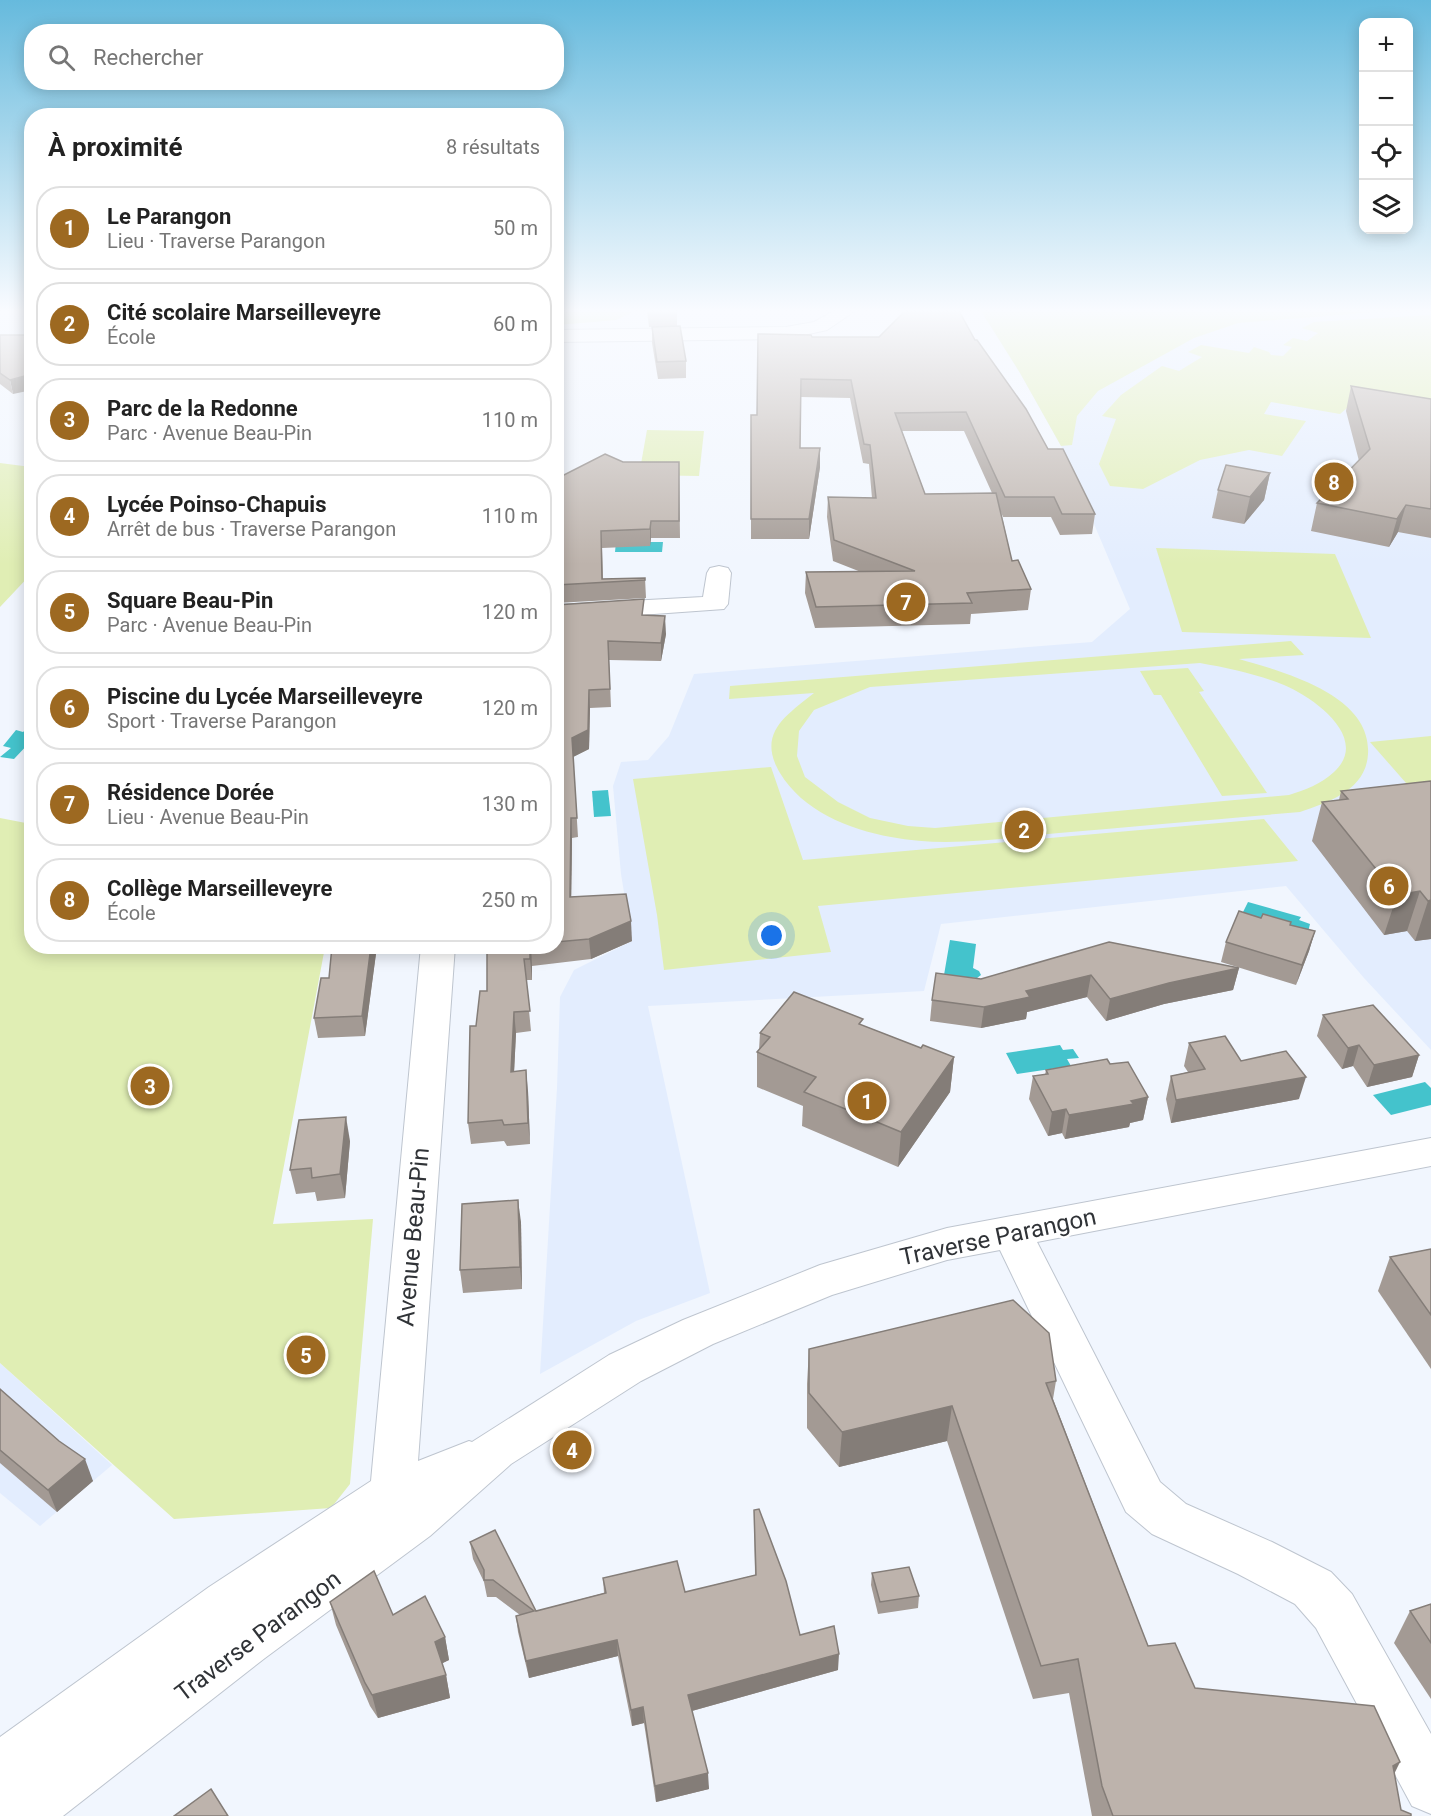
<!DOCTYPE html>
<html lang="fr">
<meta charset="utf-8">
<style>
:root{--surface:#fff;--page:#f6f6f6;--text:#222;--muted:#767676;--line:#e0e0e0;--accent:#9d6921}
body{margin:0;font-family:Roboto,sans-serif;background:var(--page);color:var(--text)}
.controls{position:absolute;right:18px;top:18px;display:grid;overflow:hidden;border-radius:12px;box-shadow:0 3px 15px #0003}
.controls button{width:54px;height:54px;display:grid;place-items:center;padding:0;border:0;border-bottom:2px solid var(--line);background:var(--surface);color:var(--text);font:30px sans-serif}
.you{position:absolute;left:772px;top:936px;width:21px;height:21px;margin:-15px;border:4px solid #fff;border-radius:50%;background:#1a73e8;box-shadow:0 0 0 9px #1a73e833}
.badge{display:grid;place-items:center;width:39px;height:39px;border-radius:50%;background:var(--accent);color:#fff;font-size:20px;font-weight:700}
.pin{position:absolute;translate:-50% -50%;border:3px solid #fff;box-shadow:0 2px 6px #0006}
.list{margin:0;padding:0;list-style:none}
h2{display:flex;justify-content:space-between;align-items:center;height:78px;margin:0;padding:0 24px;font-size:26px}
h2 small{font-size:20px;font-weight:400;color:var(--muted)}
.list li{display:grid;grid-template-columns:39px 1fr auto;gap:18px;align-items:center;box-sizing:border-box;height:84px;margin:0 12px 12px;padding:0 12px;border:2px solid var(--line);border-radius:24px}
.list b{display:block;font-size:22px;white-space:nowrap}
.list p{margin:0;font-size:20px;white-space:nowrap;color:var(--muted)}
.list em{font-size:20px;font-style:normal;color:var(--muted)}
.icon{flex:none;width:33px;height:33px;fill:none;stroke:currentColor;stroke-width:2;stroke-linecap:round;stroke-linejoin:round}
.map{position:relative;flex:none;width:1431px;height:1816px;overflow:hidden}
.search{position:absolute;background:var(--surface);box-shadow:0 3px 15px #0003;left:24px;top:24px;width:540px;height:66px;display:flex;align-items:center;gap:15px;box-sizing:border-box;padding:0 21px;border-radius:24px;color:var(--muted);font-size:22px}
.panel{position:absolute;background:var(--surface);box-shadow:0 3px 15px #0003;left:24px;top:108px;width:540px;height:846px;border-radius:24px}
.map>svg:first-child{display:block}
.built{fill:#e3edfe}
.green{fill:#e0eeb4;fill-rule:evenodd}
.water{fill:#44c3cc}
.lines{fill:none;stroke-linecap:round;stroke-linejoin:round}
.minor-casing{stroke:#bec5cf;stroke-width:2}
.minor{fill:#fff;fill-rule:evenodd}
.wall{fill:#a39a94;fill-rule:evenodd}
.shaded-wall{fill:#847d78}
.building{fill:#bdb3ac;stroke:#847d78;stroke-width:1.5}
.labels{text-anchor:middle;stroke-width:5;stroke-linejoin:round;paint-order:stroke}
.near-street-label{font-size:24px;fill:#303337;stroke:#fff}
</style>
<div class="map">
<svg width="1431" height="1816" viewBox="0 0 1431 1816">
<rect width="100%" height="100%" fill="#f1f6fe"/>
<g class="built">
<polygon points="981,311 1431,311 1431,1050 1364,978 1286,886 941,924 924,991 648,1006 710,1293 636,1321 540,1374 557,1088 560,997 574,970 632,941 621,874 613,786 621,762 648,760 669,736 694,674 1092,642 1130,609 1061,446 1020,373"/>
<polygon points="0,1363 112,1465 40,1526 0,1493"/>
</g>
<g class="green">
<polygon points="556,311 635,311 616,320 557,325"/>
<polygon points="981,311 1387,311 1238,323 1194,338 1098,391 1077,416 1072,445 1061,446 1020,373"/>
<polygon points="1431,315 1431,422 1347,408 1340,414 1271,402 1264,414 1306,421 1282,456 1249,450 1200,460 1143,489 1110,486 1099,464 1116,419 1102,416 1121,395 1162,366 1179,371 1202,357 1188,352 1201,345 1249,353 1254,347 1269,352 1271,355 1283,356 1292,347 1283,345 1293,338 1307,341 1318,333 1302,328 1314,322"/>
<polygon points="647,430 704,431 699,476 639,475"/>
<polygon points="0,463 31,467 32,573 0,607"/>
<polygon points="1156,548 1335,554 1371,638 1182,632"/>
<path d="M1291 641 1304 655 1239 659C1284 672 1372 695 1368 754 1366 790 1329 802 1300 812 1219 819 1139 826 1059 833 1004 838 946 848 891 837 848 829 803 811 780 773 756 733 787 715 814 693L729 699 730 686ZM1200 663C1228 668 1257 674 1284 685 1313 697 1371 738 1334 772 1321 784 1305 790 1289 795L935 828 908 826 870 818 838 802 805 777 797 756 799 731 814 710 870 687Z"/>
<polygon points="1188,668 1204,691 1199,692 1267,793 1222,796 1161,695 1154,695 1140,671"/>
<polygon points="1431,736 1431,798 1421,800 1370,742"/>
<polygon points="771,767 803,860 1264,819 1298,861 818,906 831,952 664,970 657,915 633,779"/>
<polygon points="0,818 31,824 32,946 325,947 273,1224 373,1219 350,1484 331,1508 174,1519 0,1363"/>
</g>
<g class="water">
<polygon points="616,542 663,542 662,552 615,552"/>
<polygon points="31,725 31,741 14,759 0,757 11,748 3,746 16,730 23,732"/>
<polygon points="608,790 611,816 594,817 592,791"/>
<polygon points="1248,902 1301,917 1299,920 1310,924 1308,932 1241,916"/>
<polygon points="950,940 976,944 973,968 979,971 981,975 977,978 944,975"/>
<polygon points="1060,1045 1063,1050 1073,1049 1079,1058 1067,1059 1071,1066 1017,1074 1006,1053"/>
<polygon points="1425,1082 1431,1088 1431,1105 1391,1115 1373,1095"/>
</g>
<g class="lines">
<g class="minor-casing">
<g id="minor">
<polygon points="834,311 855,311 827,330 786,339 556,342 556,330 786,327 814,322"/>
<polygon points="719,566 728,568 731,573 728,604 724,609 556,621 556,605 703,597 707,573 710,568"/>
<polygon points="421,946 455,946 418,1461 469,1441 472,1442 609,1355 683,1320 820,1265 947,1228 1431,1138 1431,1166 1037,1242 1160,1482 1186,1504 1272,1542 1331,1572 1352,1594 1431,1734 1431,1814 1412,1806 1316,1628 1295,1604 1238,1574 1152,1534 1126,1512 1000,1250 947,1260 832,1295 713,1344 641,1381 511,1464 430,1536 265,1658 63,1816 0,1816 0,1737 209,1587 371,1481"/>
</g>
</g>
<use href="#minor" class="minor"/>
</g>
<g class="wall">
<polygon points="647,311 677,311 677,326 649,327"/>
<polygon points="652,327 686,361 686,378 658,379 652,343"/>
<polygon points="0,335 13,394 0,384"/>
<path d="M812 337 975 340 1048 449 1095 514 1092 534 1060 535 1051 517H1003L1001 512 1012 561 1031 589 1028 610 971 614 970 624 815 628 805 593 806 572H861L833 561 827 517 828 497 872 498 869 464 863 463 850 398 801 397 800 448H820V467L809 539H751V415H757ZM902 431H964L992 493 925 494Z"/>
<polygon points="1351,386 1431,399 1431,538 1398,532 1389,547 1311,531 1317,503 1359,461 1346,411"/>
<polygon points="623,462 679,462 680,538 651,538 650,546 602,548 603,579 645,578 646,598 556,603 556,479"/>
<polygon points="1270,473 1264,500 1244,524 1212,518 1218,490"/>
<polygon points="556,605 644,615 666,634 661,661 609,660 611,707 590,708 589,749 573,757 578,837 572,838 571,897 632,941 591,959 532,966 532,980 526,980 531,1031 516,1033 514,1072 528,1091 530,1144 507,1146 504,1141 471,1144 468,1123 476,1026 487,991 487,946 556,946"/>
<polygon points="1431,781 1431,939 1415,941 1407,931 1384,935 1312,841 1322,802 1339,800 1341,791"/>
<polygon points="1261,918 1315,931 1309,951 1296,985 1221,962 1226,942"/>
<polygon points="377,946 365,1036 318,1038 314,1018"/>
<polygon points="1239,968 1233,990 1164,1004 1106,1021 1087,997 1027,1012 1026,1019 981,1028 930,1021 932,1000 981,979"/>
<polygon points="1323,1015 1419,1055 1412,1077 1367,1087 1353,1066 1342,1069 1317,1036"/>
<polygon points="862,1025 921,1048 954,1057 950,1092 898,1167 802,1126 803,1106 757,1087 757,1052 759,1050 760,1033"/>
<polygon points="1189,1043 1241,1061 1299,1099 1171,1123 1166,1099 1171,1076 1188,1072 1184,1066"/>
<polygon points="1110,1064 1148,1097 1143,1120 1130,1123 1129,1127 1065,1139 1062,1133 1048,1136 1029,1099 1033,1076 1045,1075 1046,1070"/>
<polygon points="350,1141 345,1198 317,1201 315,1192 296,1194 290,1170"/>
<polygon points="521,1222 522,1289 463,1293 460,1270"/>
<polygon points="1431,1249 1431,1369 1378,1291 1390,1257"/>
<polygon points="809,1349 1056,1381 1053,1399 1148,1646 1195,1688 1394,1773 1401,1810 1411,1816 1092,1816 1069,1693 1033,1699 947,1441 839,1467 807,1428 807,1384"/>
<polygon points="0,1389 93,1481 57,1512 0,1463"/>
<polygon points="754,1510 800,1635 838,1670 692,1711 709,1789 656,1802 644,1723 632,1726 618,1656 529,1678 518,1632 516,1616 520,1615 496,1597 487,1597 484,1582 473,1559 470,1542 536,1611 604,1593 603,1578 685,1592 755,1575"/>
<polygon points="872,1573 919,1596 918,1608 878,1614 871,1585"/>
<polygon points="330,1602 393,1615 445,1637 449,1660 442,1663 446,1675 450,1698 378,1718 370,1706 336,1625"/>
<polygon points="1431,1604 1431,1699 1394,1643 1410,1611"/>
</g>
<g class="shaded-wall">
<polygon points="32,374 32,390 13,394 10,380"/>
<polygon points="820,448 820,467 809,539 809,519"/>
<polygon points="1270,473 1264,500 1244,524 1250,497"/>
<polygon points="1406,505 1398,532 1389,547 1397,519"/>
<polygon points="651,521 651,538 650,546 650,529"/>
<polygon points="665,616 666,634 661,661 661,643"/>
<polygon points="589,690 590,708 589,749 573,757 572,738"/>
<polygon points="571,818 572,838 571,917 570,897"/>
<polygon points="1420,891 1407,931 1384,935 1397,895"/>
<polygon points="1431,900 1431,939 1415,941 1428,901"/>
<polygon points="631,921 632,941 591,959 589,939"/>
<polygon points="1315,931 1309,951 1296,985 1302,965"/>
<polygon points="371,946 377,946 365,1036 362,1016"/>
<polygon points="531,946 532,966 532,980 530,959"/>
<polygon points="1239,968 1233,990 1164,1004 1106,1021 1110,999 1169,983"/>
<polygon points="1091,975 1087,997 1027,1012 1026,1019 981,1028 984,1007 1026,991"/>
<polygon points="514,1012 516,1033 513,1093 511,1072"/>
<polygon points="1359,1045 1353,1066 1342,1069 1348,1048"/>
<polygon points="1419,1055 1412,1077 1367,1087 1374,1065"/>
<polygon points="954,1057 950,1092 898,1167 901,1132"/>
<polygon points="526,1070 528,1091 530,1144 528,1123"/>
<polygon points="1306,1077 1299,1099 1171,1123 1176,1100"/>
<polygon points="1148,1097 1143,1120 1130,1123 1129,1127 1065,1139 1069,1115"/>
<polygon points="1066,1109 1062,1133 1048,1136 1052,1112"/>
<polygon points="346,1117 350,1141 345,1198 340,1174"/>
<polygon points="518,1200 521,1222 522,1289 520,1267"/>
<polygon points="952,1406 947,1441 839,1467 842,1432"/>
<polygon points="85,1459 93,1481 57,1512 48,1490"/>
<polygon points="445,1637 449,1660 439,1665 435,1642"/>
<polygon points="617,1640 618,1656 529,1678 526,1661"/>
<polygon points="839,1654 838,1670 688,1712 688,1695"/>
<polygon points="446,1675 450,1698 378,1718 372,1695"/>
<polygon points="643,1707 644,1723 632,1726 631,1710"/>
<polygon points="1400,1762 1384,1795 1393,1766"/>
<polygon points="708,1773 709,1789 656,1802 655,1786"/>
</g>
<g class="building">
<polygon points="905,311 959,311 975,340 977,340 1026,409 1048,449 1063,449 1095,514 1062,514 1054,497 1005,497 966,412 895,413 925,494 996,493 1012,561 1018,560 1031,589 967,593 972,603 816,607 806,572 915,571 834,540 828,497 876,498 870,445 864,444 851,380 801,379 800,448 820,448 809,519 751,519 751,415 757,415 758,334 811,335 812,337 879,337"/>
<polygon points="680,326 686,361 657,362 652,327"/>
<polygon points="0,335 32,335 32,374 10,380 0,373"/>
<polygon points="1351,386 1431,399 1431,509 1406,505 1397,519 1317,503 1370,449"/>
<polygon points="605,454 623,462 679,462 679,521 651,521 650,529 601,531 602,579 645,578 645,580 556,585 556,479"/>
<polygon points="1226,465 1270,473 1250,497 1218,490"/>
<polygon points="644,599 642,615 665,616 661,643 608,641 610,689 589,690 588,730 572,738 577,818 571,818 570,897 626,894 631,921 589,939 556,942 556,605"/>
<polygon points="1431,781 1431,900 1428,901 1420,891 1397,895 1322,802 1348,799 1341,791"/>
<polygon points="1239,911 1261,918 1263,914 1291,922 1290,925 1315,931 1302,965 1226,942"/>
<polygon points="1109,942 1239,968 1169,983 1110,999 1091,975 1026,991 1030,997 984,1007 932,1000 936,973 981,979"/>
<polygon points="332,946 371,946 362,1016 314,1018 321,978 329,978"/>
<polygon points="487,946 530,946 530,959 524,959 530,1011 514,1012 511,1072 526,1070 528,1123 504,1125 502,1120 468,1123 470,1026 476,1026 480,991 487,991"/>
<polygon points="794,992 863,1019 859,1024 921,1048 923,1045 954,1057 901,1132 804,1092 816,1077 757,1052 770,1037 760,1033"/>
<polygon points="1373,1005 1419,1055 1374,1065 1359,1045 1348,1048 1323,1015"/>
<polygon points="1225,1036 1241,1061 1286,1051 1306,1077 1176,1100 1171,1076 1205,1069 1189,1043"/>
<polygon points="1107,1059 1110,1064 1128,1062 1148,1097 1131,1101 1134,1104 1069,1115 1066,1109 1052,1112 1033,1076 1048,1074 1046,1070"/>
<polygon points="346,1117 340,1174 312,1178 311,1168 290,1170 299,1120"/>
<polygon points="518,1200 520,1267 460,1270 462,1204"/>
<polygon points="1431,1249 1431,1315 1390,1257"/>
<polygon points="1013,1300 1049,1333 1056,1381 1046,1383 1148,1646 1175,1643 1195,1688 1374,1706 1400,1762 1393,1766 1401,1810 1411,1814 1411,1816 1113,1816 1102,1786 1078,1659 1041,1666 952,1406 842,1432 809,1393 809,1349"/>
<polygon points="0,1389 59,1441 85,1459 48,1490 0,1450"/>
<polygon points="759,1509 786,1581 800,1635 834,1626 839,1654 688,1695 708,1773 655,1786 643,1707 631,1710 617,1640 526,1661 516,1616 534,1611 493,1580 484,1580 484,1570 470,1542 495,1530 536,1611 606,1593 603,1578 677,1561 685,1592 756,1575 754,1510"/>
<polygon points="909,1567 919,1596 880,1602 872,1573"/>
<polygon points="374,1571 393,1615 425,1596 445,1637 435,1642 446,1675 372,1695 365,1683 330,1602"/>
<polygon points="1431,1604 1431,1643 1410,1611"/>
<polygon points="211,1789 228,1816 174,1816"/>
</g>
<linearGradient id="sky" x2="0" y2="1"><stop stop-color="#66badd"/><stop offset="0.55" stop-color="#f9fbff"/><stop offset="1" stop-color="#f9fbff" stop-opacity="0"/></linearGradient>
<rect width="1431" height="565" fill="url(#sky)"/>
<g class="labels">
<g class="near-street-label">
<text transform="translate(413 1237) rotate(-85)" y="8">Avenue Beau-Pin</text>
<text transform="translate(998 1237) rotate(-12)" y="8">Traverse Parangon</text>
<text transform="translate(258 1636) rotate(-37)" y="8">Traverse Parangon</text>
</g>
</g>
</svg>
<div class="controls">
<button>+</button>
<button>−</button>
<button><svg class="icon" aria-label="locate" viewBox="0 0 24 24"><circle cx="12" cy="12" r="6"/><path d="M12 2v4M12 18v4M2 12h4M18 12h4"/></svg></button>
<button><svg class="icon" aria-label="layers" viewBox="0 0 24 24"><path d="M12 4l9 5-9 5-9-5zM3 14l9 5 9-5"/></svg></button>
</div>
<div class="you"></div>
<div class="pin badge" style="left:867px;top:1101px">1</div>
<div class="pin badge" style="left:1024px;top:830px">2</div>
<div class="pin badge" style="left:150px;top:1086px">3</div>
<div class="pin badge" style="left:572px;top:1450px">4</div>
<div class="pin badge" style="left:306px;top:1355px">5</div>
<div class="pin badge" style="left:1389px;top:886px">6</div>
<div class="pin badge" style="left:906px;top:602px">7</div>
<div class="pin badge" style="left:1334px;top:482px">8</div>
<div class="search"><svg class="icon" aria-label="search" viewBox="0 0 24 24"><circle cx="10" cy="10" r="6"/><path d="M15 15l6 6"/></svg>Rechercher</div>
<section class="panel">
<h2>À proximité<small>8 résultats</small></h2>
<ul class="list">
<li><span class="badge">1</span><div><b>Le Parangon</b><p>Lieu · Traverse Parangon</p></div><em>50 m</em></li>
<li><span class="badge">2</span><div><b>Cité scolaire Marseilleveyre</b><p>École</p></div><em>60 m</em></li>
<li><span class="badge">3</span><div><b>Parc de la Redonne</b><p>Parc · Avenue Beau-Pin</p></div><em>110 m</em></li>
<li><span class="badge">4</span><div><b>Lycée Poinso-Chapuis</b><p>Arrêt de bus · Traverse Parangon</p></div><em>110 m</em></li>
<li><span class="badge">5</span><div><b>Square Beau-Pin</b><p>Parc · Avenue Beau-Pin</p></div><em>120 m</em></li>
<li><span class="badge">6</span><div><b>Piscine du Lycée Marseilleveyre</b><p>Sport · Traverse Parangon</p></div><em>120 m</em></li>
<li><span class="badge">7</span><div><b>Résidence Dorée</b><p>Lieu · Avenue Beau-Pin</p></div><em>130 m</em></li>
<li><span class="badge">8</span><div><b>Collège Marseilleveyre</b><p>École</p></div><em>250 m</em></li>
</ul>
</section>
</div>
